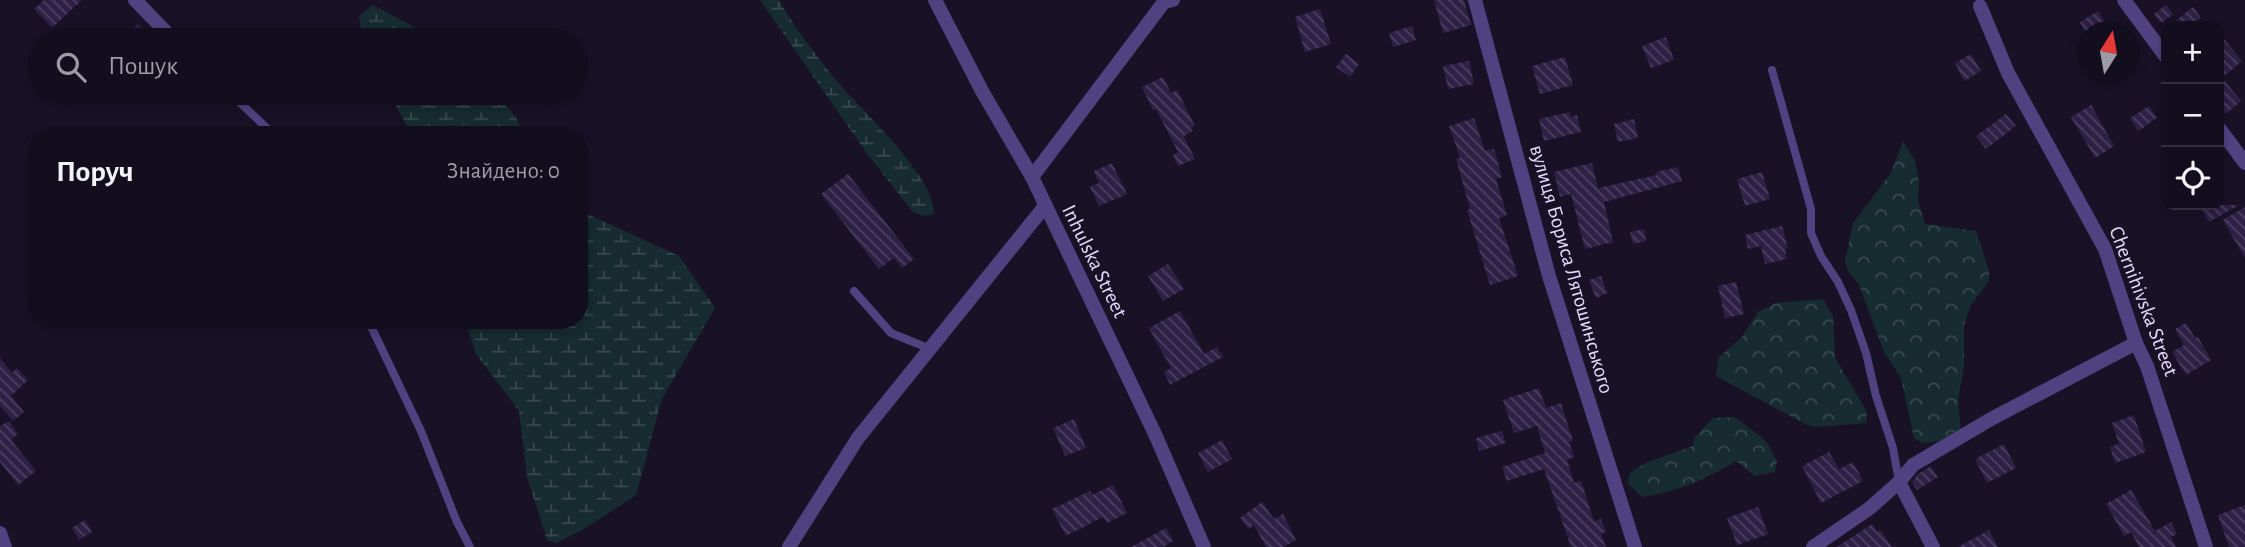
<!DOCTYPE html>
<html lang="uk">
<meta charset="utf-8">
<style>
:root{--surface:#130e1d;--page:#1c1726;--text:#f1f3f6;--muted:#9d9ca4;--line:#322e3b}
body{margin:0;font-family:"Alegreya Sans",sans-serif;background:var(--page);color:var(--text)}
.controls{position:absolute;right:21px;top:21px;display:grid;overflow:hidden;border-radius:14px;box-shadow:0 4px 10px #0003}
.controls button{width:63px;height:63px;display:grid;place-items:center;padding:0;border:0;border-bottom:2px solid var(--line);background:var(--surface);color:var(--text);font:35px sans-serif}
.compass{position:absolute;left:2077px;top:21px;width:63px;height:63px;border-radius:50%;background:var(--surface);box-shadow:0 4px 10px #0003;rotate:11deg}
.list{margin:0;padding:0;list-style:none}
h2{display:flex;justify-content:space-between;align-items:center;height:91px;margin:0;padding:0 28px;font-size:30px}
h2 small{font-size:23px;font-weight:400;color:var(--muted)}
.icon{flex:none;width:38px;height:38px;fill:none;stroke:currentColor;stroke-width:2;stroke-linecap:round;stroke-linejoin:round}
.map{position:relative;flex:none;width:2245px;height:547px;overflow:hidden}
.search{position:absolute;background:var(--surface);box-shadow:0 4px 10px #0003;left:28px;top:28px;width:560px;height:77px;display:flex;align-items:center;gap:18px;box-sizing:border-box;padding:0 24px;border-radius:38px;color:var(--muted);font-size:26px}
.panel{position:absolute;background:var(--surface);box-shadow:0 4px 10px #0003;left:28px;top:126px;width:560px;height:203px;border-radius:28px}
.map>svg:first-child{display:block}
.forest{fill:url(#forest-crowns)}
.wetland{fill:url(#wetland-marsh)}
.building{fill:url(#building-back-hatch)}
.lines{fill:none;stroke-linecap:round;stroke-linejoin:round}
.service{stroke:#504281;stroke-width:8}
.minor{stroke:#504281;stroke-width:14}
.tertiary{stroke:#504281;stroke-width:14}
.labels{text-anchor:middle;stroke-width:7;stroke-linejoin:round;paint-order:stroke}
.street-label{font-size:21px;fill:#e5dbfc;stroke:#191227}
</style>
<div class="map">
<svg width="2245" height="547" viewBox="0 0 2245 547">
<defs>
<pattern id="forest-crowns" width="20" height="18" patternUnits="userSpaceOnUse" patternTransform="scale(1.75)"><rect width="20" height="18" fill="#162c30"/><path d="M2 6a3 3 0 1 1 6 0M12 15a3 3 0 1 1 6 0" fill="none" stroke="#384a4f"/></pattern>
<pattern id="wetland-marsh" width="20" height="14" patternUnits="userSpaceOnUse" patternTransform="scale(1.75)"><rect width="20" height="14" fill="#162c30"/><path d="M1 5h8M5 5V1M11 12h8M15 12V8" fill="none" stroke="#384a4f"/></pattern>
<pattern id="building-back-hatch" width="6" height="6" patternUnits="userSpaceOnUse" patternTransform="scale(1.75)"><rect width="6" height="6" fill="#2f2046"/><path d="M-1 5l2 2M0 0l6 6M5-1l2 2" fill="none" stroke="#4d4062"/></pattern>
</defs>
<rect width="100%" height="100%" fill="#191227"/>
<g class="forest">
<polygon points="1903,141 1915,161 1919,182 1918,202 1925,224 1976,231 1989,271 1989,281 1971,305 1964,325 1964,367 1958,399 1961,431 1956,439 1923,443 1914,438 1901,378 1884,352 1859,285 1848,271 1845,261 1853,223 1891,173"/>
<polygon points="1823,299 1833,316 1835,358 1867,412 1866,423 1816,427 1807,425 1716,376 1719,357 1742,337 1758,312 1776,303"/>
<path d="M1734 417 1760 436 1768 444 1777 462 1775 472 1755 476 1736 461C1706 480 1678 491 1643 497L1628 484 1629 474 1645 463 1693 446 1694 438 1713 418Z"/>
</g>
<g class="wetland">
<path d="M760 0H779C791 23 819 59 836 80 860 109 936 177 934 214L924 216 913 212 868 155Z"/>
<polygon points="373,5 438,40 363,40 359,16"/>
<polygon points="389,93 496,93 515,116 525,135 412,135"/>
<polygon points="579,210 679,256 715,308 662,399 636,495 584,529 556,543 547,540 527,477 519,411 476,354 467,327 469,320 579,320"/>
</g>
<g class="building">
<polygon points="44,0 82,0 52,28 34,9"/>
<polygon points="1434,0 1464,0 1471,25 1443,33"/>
<polygon points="2166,5 2173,14 2161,23 2154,14"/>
<polygon points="2193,7 2201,18 2190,26 2169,26"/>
<polygon points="1320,9 1331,44 1305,52 1295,17"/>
<polygon points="2098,11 2106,24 2093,32 2088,32 2087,35 2080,22"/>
<polygon points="138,24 148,35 142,40 121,40"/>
<polygon points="1412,26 1416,40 1393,47 1389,33"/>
<polygon points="2219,33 2242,61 2222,78 2241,101 2226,114 2219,104"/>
<polygon points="1666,37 1674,60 1651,68 1642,46"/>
<polygon points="1346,54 1359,64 1350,77 1336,67"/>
<polygon points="1971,54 1981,71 1964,81 1955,63"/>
<polygon points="1565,57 1573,85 1540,94 1532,66"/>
<polygon points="1469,61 1474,84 1448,89 1443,66"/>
<polygon points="1163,77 1171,93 1177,90 1195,126 1191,128 1193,131 1184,136 1195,159 1178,166 1173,155 1178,152 1156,109 1153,110 1142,87"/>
<polygon points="2091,105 2114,146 2095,158 2071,117"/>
<polygon points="2149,106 2157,118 2138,131 2130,118"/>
<polygon points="1570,112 1571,117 1577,115 1581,132 1544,141 1539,119"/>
<polygon points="2006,114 2016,126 1986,149 1976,136"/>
<polygon points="1474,118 1485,151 1494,149 1502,177 1496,179 1507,215 1499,218 1518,276 1490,285 1467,210 1470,209 1456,159 1460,158 1449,126"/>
<polygon points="1634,119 1638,138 1618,142 1614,124"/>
<polygon points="1112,163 1127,194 1099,206 1090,187 1099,183 1094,171"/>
<polygon points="1592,163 1598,188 1657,175 1656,172 1678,167 1682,181 1604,202 1613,242 1585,249 1571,194 1560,197 1554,172"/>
<polygon points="1762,172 1770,199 1745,206 1737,179"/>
<polygon points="848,174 914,259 902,268 894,258 879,269 821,194"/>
<polygon points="2199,205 2239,205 2209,222"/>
<polygon points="2245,207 2245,258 2223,220"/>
<polygon points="1782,226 1788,248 1785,249 1787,259 1765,264 1761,246 1748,249 1745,235"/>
<polygon points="1644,229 1646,241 1633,244 1630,232"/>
<polygon points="1168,264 1184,289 1163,301 1148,276"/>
<polygon points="1601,276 1607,293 1596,298 1589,280"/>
<polygon points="1736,282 1744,314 1725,318 1718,286"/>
<polygon points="1180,311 1204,354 1217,347 1223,357 1170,385 1164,372 1171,368 1149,328"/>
<polygon points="2186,323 2195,338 2198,337 2211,360 2186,375 2172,352 2184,345 2175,329"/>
<polygon points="0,358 12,373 17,368 28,380 11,396 24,412 13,421 0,406"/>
<polygon points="1539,388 1546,408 1561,403 1573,441 1569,442 1574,457 1567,460 1574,483 1581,481 1594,521 1601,519 1606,532 1601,534 1606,547 1571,547 1544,469 1507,481 1502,467 1545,453 1537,426 1514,433 1503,400"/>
<polygon points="2134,415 2146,452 2115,463 2110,447 2119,444 2112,423"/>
<polygon points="1074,419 1086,448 1065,456 1053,428"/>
<polygon points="9,421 18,434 11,440 36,471 18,485 0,462 0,426"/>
<polygon points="1502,431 1506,443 1479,451 1476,438"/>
<polygon points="1222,440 1232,459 1208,472 1198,453"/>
<polygon points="2004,444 2016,468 1987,483 1975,459"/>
<polygon points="1829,452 1839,469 1853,462 1863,481 1821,503 1802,466"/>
<polygon points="1931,466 1938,477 1917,490 1912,482 1918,474"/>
<polygon points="1113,485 1127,513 1107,523 1103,517 1066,536 1052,509 1090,491 1092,495"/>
<polygon points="2131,490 2155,531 2171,522 2177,534 2171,537 2176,547 2139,547 2131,532 2124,536 2106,504"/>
<polygon points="1262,502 1274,519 1283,514 1296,540 1283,547 1266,547 1254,525 1248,529 1240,518"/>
<polygon points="2245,505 2245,547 2229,547 2218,515"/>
<polygon points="1758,507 1768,534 1737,545 1727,518"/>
<polygon points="85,520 92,532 79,540 72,528"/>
<polygon points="1872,524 1877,532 1880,530 1892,547 1837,547"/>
<polygon points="1166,528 1173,541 1163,547 1131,547"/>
<polygon points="1989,530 1998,547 1958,547"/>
</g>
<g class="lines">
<g class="service">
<polyline points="1772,70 1811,209 1811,233 1821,256 1838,282 1851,310 1866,353 1876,396 1893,448 1899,482"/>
<polyline points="230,93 274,135"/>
<polyline points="854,291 891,333 928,348"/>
<polyline points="368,320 421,431 457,522 470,547"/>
</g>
<g class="minor">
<polyline points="135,0 166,32"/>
<polyline points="1475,0 1549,276 1635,547"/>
<polyline points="2124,0 2166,57"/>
<polyline points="1980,6 2008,73 2105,249 2136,343 2147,366 2206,547"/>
<polyline points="2219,128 2245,163"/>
<polyline points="1032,177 1164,2 1173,0"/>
<polyline points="1899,482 1933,547"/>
<polyline points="0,533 5,547"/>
<polyline points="789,547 858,438 1045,206"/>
<polyline points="1813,547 1870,508 1899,482 1913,465 1991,419 2136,343"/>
</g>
<polyline class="tertiary" points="935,0 982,91 1032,177 1155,434 1204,547"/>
</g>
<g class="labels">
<g class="street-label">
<text transform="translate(1095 261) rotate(64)" y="7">Inhulska Street</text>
<text transform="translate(1572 269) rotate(74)" y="7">вулиця Бориса Лятошинського</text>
<text transform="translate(2144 301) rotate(69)" y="7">Chernihivska Street</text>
</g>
</g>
</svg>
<div class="controls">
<button>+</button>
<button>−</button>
<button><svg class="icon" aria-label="locate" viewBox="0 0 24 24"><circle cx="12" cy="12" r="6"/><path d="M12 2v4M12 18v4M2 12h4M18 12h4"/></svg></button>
</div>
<svg class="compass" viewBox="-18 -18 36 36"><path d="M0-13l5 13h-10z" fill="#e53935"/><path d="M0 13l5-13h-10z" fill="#9d9ca4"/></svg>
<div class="search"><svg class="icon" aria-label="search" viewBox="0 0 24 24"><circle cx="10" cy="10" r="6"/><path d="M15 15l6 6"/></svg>Пошук</div>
<section class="panel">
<h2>Поруч<small>Знайдено: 0</small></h2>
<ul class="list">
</ul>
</section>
</div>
